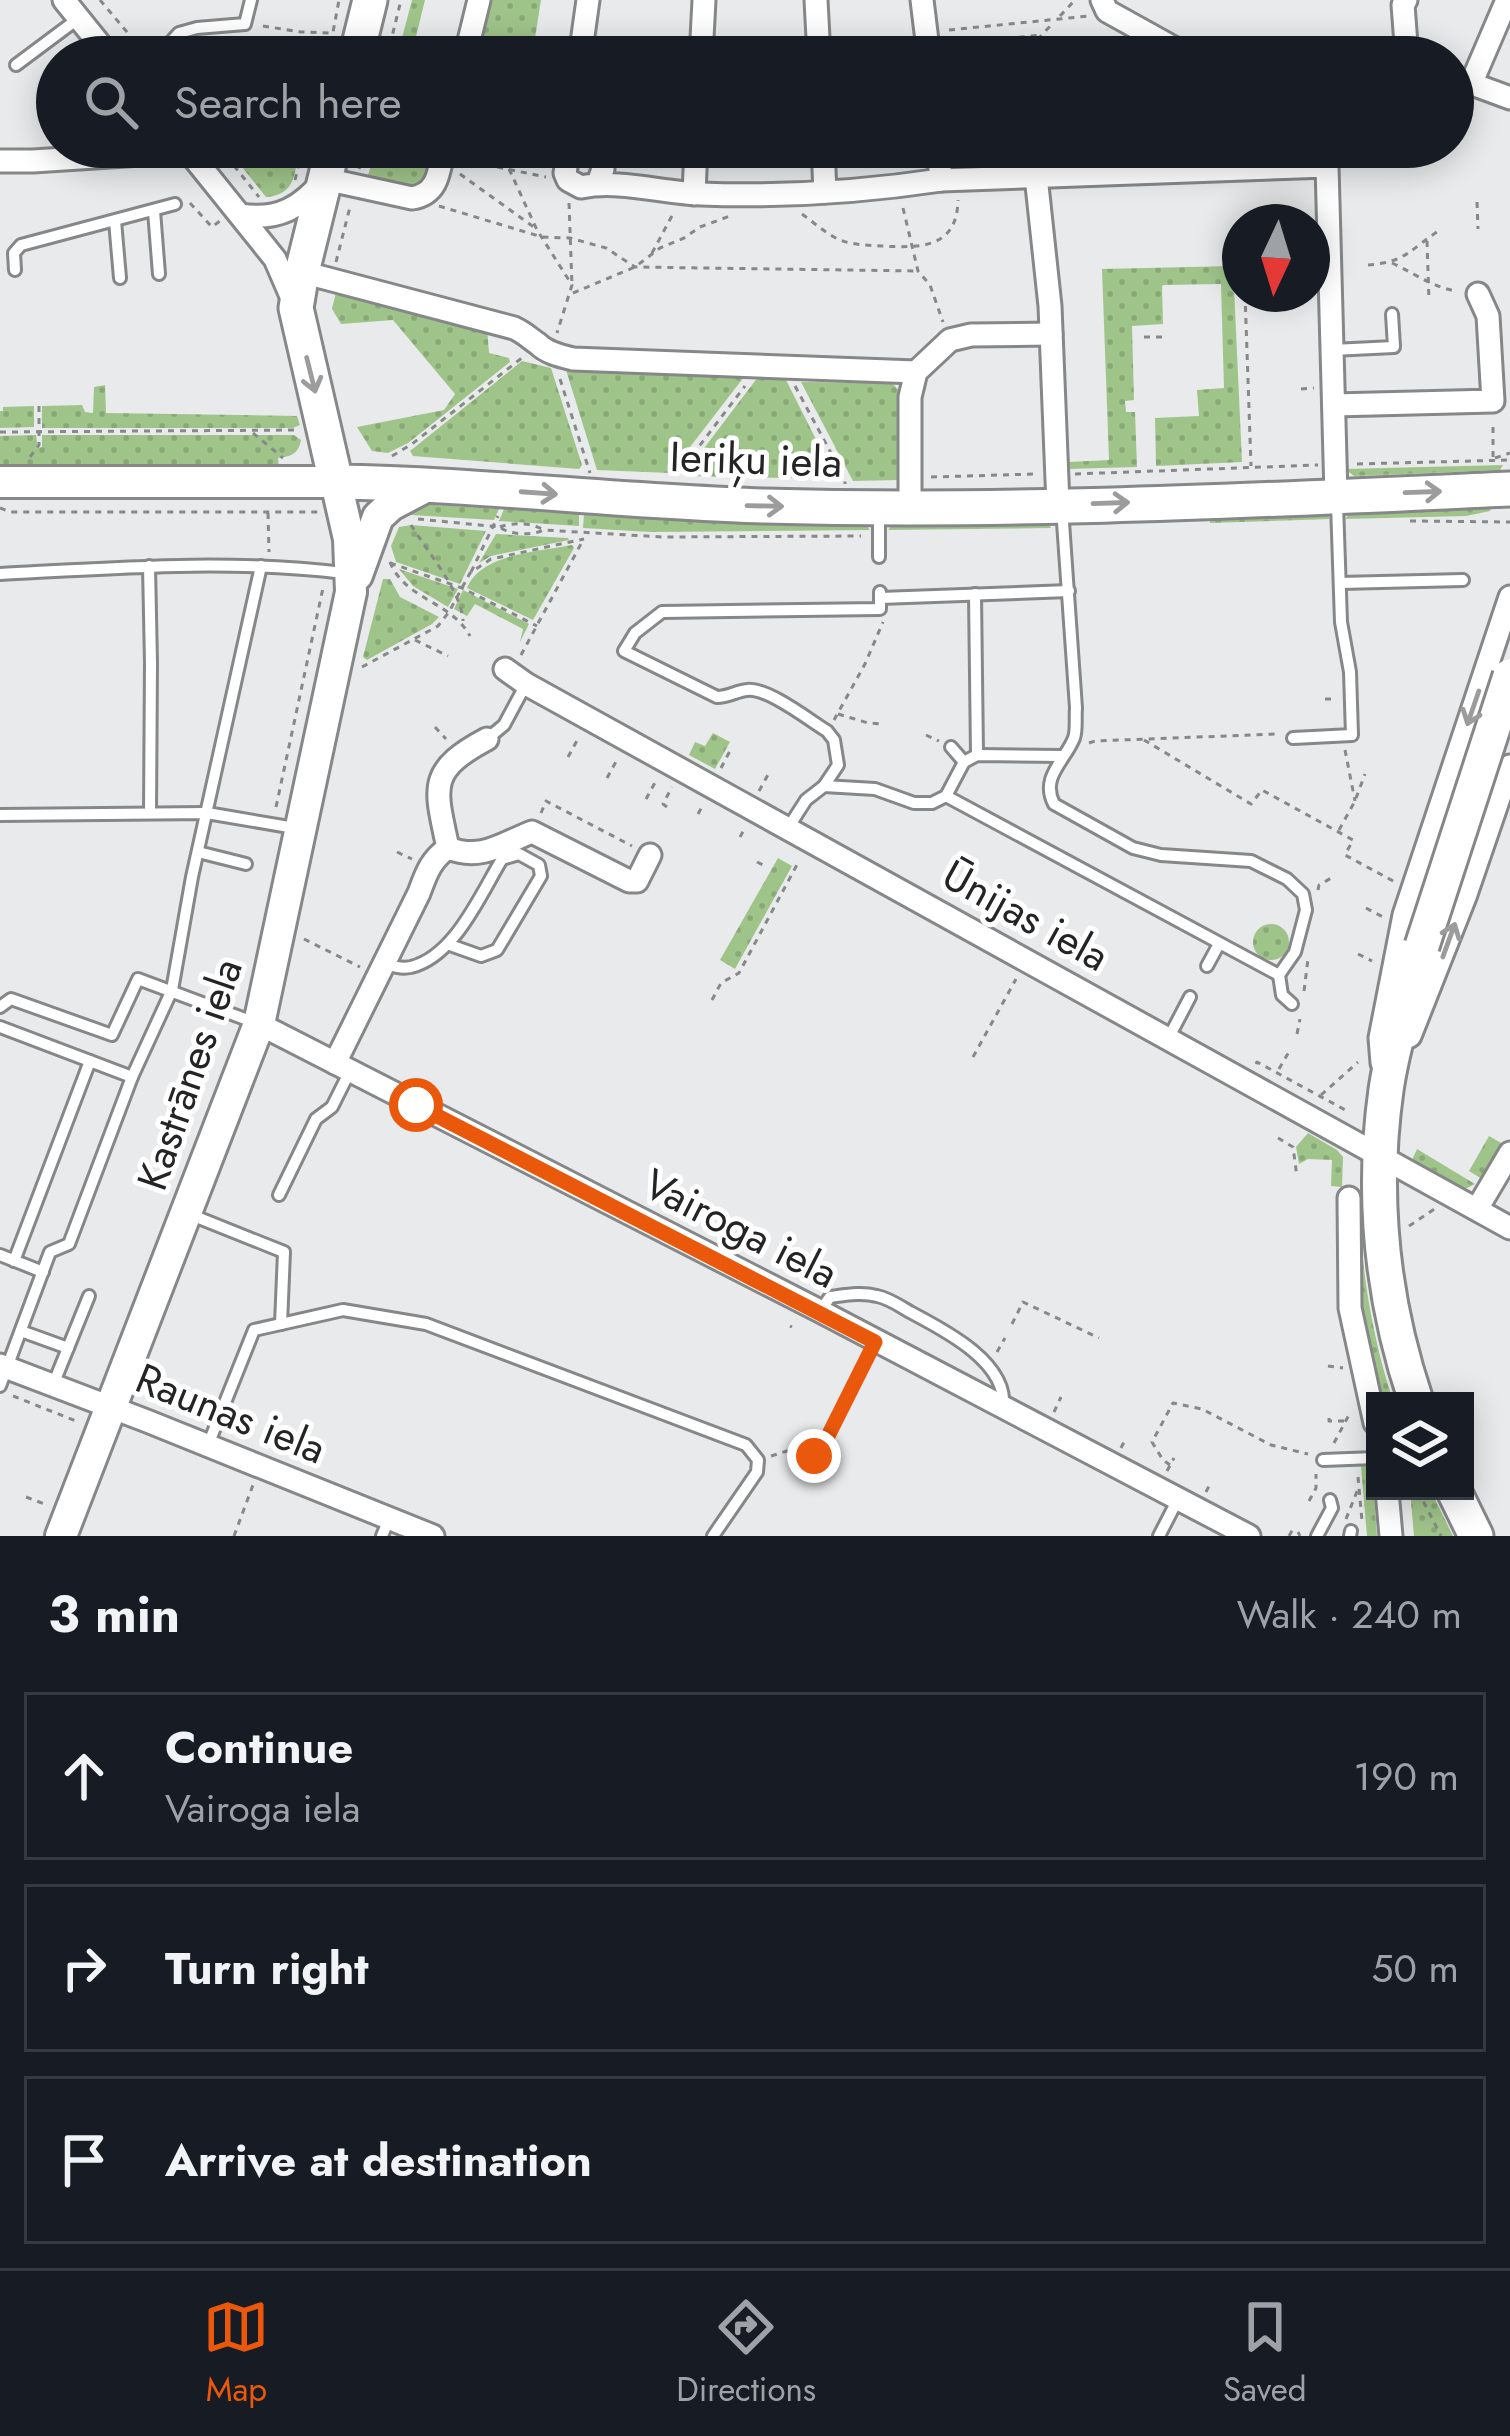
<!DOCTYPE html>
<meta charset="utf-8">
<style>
:root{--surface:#171b24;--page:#242831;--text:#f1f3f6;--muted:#9ea1a6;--line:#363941;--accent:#ea580c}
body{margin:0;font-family:Jost,sans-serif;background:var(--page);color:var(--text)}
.controls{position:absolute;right:36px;bottom:36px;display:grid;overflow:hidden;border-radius:0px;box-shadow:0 6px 30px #0003}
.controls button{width:108px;height:108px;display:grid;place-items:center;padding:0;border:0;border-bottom:3px solid var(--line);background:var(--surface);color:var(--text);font:60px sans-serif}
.compass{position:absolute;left:1222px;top:204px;width:108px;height:108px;border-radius:50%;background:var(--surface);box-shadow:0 6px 30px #0003;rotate:184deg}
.stop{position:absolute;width:36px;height:36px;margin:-27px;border:9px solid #ea580c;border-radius:50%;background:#fff}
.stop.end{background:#ea580c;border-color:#fff;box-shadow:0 3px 12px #0008}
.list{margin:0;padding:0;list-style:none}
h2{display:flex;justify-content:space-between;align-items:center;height:156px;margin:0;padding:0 48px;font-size:51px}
h2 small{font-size:39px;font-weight:400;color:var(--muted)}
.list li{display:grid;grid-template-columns:78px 1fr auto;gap:36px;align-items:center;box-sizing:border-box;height:168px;margin:0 24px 24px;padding:0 24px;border:3px solid var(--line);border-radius:0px}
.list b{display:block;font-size:45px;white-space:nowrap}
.list p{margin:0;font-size:39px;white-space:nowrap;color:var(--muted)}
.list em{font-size:39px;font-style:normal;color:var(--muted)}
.icon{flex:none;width:66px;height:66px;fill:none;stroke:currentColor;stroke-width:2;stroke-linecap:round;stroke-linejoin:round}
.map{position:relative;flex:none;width:1510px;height:1536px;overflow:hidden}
.search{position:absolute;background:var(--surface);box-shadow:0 6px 30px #0003;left:36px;right:36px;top:36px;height:132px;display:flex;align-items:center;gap:30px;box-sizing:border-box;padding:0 42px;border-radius:66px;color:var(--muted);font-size:45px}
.sheet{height:732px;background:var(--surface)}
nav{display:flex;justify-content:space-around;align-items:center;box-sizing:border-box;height:168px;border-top:3px solid var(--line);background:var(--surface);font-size:33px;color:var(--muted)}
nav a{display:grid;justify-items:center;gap:6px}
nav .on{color:var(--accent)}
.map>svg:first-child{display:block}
.green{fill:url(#green-dots)}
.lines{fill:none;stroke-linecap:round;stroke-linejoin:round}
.lane-casing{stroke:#868788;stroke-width:16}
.street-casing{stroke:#868788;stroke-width:27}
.secondary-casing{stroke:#868788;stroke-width:36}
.primary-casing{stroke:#868788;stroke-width:39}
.path{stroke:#878888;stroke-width:3;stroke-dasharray:6 6;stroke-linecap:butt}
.lane{stroke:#fff;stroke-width:10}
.street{stroke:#fff;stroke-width:21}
.secondary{stroke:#fff;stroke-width:30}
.primary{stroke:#fff;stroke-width:33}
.primary-bridge-casing{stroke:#868788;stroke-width:39;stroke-linecap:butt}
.primary-bridge{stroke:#fff;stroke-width:33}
.oneway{stroke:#9c9c9c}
.route{stroke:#ea580c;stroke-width:15}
.labels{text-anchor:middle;stroke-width:10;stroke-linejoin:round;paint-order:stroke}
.street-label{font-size:42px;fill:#242424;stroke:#fff}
</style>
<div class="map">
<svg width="1510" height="1536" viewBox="0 0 1510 1536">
<defs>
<pattern id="green-dots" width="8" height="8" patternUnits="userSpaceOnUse" patternTransform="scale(3)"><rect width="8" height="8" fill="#9fc48a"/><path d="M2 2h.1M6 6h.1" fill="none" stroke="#89a877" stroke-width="1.8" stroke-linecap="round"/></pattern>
</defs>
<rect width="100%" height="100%" fill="#e9eaeb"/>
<g class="green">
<polygon points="412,0 425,0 411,57 397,57"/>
<polygon points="488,0 541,0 532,57 475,57"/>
<path d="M226 147H300C294 172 297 195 266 197Z"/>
<polygon points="376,147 435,147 427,177 416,189 366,183"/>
<polygon points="1233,266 1242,462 1156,466 1155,418 1199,416 1197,390 1224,388 1221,284 1164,285 1162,286 1163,324 1132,326 1134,400 1125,401 1126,412 1135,412 1137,467 1069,469 1069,462 1109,460 1102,269"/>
<polygon points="337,288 487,327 489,353 509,358 510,362 408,443 388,453 372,451 357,427 444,410 455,394 393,320 341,324 332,309"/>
<polygon points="522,361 551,368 582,465 579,469 413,456 410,451"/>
<polygon points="566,370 744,377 670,473 597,470"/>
<polygon points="758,377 785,378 834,475 831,479 689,476 686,472"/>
<polygon points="801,382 892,383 901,393 902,474 898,480 853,481"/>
<polygon points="105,385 106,413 297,416 300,425 293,428 42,428 42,406 82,405 85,412 93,413 94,387"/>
<polygon points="34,406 34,427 0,428 0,411 3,411 3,407"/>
<path d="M36 435 38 448 42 447V435H294L301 440C299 453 291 457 278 458L279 467 0 468V436Z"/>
<polygon points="1503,465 1500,470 1354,476 1345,469"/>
<polygon points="419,504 499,509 494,520 411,515 407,509"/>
<polygon points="1491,507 1490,511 1466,516 1345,519 1352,511"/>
<polygon points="504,509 579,514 579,526 499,521"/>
<polygon points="1326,513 1330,519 1210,523 1210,517"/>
<polygon points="584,514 654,519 866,525 870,530 650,532 583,528"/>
<polygon points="1048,521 1051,528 888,530 893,524"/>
<polygon points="411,525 486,531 460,584 396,562 391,546 399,527"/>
<polygon points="496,534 568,538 569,540 491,556 479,563"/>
<path d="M572 545 574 548 533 620 467 588C481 553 539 552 572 545Z"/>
<polygon points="399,569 458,589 448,607 413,586"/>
<polygon points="383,579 390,579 400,597 439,617 432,624 367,660 363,657"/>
<polygon points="463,590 529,624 520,642 523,629 475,604 467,616 454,609"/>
<polygon points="713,733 730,742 715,769 689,755 695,742 705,746"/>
<polygon points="778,858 792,866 735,969 720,960"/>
<circle cx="1271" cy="942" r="18"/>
<polygon points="1308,1133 1337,1150 1343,1157 1342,1187 1331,1186 1332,1160 1308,1159 1299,1164 1296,1147"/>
<polygon points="1489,1136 1503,1144 1482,1179 1469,1171"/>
<polygon points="1417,1149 1475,1184 1463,1190 1412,1160"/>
<path d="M1359 1201C1361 1270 1372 1336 1393 1401H1380L1360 1296Z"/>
<polygon points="1365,1465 1372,1471 1377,1536 1367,1536 1361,1466"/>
<polygon points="1410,1491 1431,1491 1453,1536 1414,1536"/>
</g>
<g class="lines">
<g class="lane-casing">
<g id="lane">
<polyline points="157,57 179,33 197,28 245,24 251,0"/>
<polyline points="16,65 79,18"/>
<polyline points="154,211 159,274"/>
<polyline points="115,221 120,278"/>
<polyline points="15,270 14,253 21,245 175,204"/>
<polyline points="1332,350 1394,347 1392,314"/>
<polyline points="879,512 879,557"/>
<polyline points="149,566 151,663 150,813"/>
<path d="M0 574C115 568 230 559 344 573"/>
<polyline points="1340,583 1463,580"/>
<polyline points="975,594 977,755"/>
<polyline points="880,598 1069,591"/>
<polyline points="1293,738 1352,735 1350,672 1341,622 1337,504"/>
<polyline points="487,739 504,725 526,684"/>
<polyline points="951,747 964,762"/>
<path d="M824 786 838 765 834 740 827 731C809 720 767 687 747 690 736 691 729 697 717 697L624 651 635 633 662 612 880 609V592"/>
<path d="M946 796 1279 975 1295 952 1306 910 1303 894 1287 879 1251 861 1161 855 1133 848 1054 804C1040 777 1065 761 1074 738 1077 730 1075 717 1076 708L1062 508"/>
<polyline points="0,815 207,813 295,828"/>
<polyline points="788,828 806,800 824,786 875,789 914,803 932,803 946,796 964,762 977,755 1062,756"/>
<polyline points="198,852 246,864"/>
<path d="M383 963C392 966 401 969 411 967 455 956 480 895 502 859L519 854 539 865 541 876 497 950 481 956 450 945"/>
<polyline points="1207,966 1219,944"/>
<polyline points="1279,975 1282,995 1292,1004"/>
<polyline points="0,1007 11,999 112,1035 138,979 256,1023"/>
<polyline points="0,1027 132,1077"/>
<polyline points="1168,1039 1190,997"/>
<polyline points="279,1195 316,1119 332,1107 350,1071"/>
<polyline points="189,1214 284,1252 281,1324"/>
<polyline points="0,1255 43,1272"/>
<polyline points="14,1261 90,1061"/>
<path d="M820 1311 830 1297C846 1295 861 1292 877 1296 888 1298 900 1306 910 1312 944 1330 1008 1362 1003 1407"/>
<polyline points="21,1331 68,1348"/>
<polyline points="53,1385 89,1296"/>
<polyline points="0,1386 50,1252 69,1244 132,1077 172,990 192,877 261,566"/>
<polyline points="208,1445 254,1330 343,1310 426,1324 746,1445 758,1460 757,1472 713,1536"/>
<polyline points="1323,1460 1375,1458"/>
<polyline points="382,1536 389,1519"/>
<polyline points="1159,1536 1177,1501"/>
<polyline points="1317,1536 1332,1508 1330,1500"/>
<polyline points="1350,1536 1351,1531"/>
</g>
</g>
<g class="street-casing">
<g id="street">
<polyline points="64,0 110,57"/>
<polyline points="816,0 819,57"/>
<polyline points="922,0 929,57"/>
<polyline points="1102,0 1107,11 1190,57"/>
<polyline points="1406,0 1403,5 1407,57"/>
<polyline points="465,57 479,0"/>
<polyline points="580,57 588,0"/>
<polyline points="701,57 704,0"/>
<polyline points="1453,77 1510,98"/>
<polyline points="1471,84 1507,0"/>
<polyline points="185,147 275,259 294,303"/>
<polyline points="823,147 825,192"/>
<polyline points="938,147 941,180"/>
<polyline points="0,161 33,161 188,151"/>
<polyline points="1036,176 1050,306 1058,505"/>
<path d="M598 183 603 169 599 154 578 149 568 155 565 173 568 180 581 187C620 179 662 193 701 194 781 197 861 192 941 180L1327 166 1336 495"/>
<polyline points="694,194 696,147"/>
<path d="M241 215C279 221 301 207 325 179L412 198C439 194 439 170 444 147"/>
<path d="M302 272 514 328C525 333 529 338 538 344 547 353 561 356 573 359L916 372"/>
<polyline points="1334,405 1493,401 1488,316 1478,294"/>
<polyline points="910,507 910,397 916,372 950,340 971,335 1051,334"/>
<polyline points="505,669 526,684 1510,1228"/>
<path d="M448 848C482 861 501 844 532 832L629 881H637L650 855"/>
<polyline points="259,1024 820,1311 1249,1536"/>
<polyline points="1410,1036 1465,897 1510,766"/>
<path d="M335 1063 419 893C426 874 431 859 448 848 435 787 427 771 487 739"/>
<polyline points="1382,1063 1380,1038 1404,915 1510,597"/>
<polyline points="1349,1198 1350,1308 1375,1423"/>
<polyline points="1477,1209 1510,1153"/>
<polyline points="0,1365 147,1421 433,1536"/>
<polyline points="1387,1491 1391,1536"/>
</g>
</g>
<g class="secondary-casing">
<g id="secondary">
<polyline points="0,482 336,482 349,539 351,592 259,1024 61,1536"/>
<polyline points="357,575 378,517 391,505 429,485"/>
</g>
</g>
<g class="primary-casing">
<g id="primary">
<polyline points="356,57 370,0"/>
<path d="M333 147 302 272 296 308 336 482C479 484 621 502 764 506 1012 513 1262 500 1510 489"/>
<path d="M1416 1401C1382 1300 1371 1197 1386 1090 1393 1042 1410 993 1422 946"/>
<polyline points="1454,1491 1476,1536"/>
</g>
</g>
<g class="path">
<polyline points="100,0 143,51"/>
<polyline points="1060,16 1075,0"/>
<polyline points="263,26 301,32 332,33"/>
<polyline points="949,30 1089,16"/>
<polyline points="331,43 339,0"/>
<polyline points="947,44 1042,35"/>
<polyline points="387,57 401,0"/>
<polyline points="1021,57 1053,23"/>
<polyline points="219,147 259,197"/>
<polyline points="499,147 537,230 572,285 557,333"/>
<polyline points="462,160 546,177"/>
<polyline points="359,169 365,147"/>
<polyline points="460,174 535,228"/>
<polyline points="295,180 303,147"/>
<polyline points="1477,202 1478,229"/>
<polyline points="190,203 212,227 221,220"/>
<polyline points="569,203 572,285"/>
<polyline points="439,206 542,237 570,238 606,248 635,267 918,271"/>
<polyline points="903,208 918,271 930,285 943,322"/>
<path d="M802 214C813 222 823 231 834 237 848 245 865 245 881 246 920 248 957 249 958 200"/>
<polyline points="1427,241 1429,301"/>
<polyline points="652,253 673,214"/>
<polyline points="336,262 350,207"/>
<path d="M1392 263C1414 273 1432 287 1456 291"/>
<path d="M1368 265C1407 262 1410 249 1440 230"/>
<polyline points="573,293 635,267 660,248 684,238 700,227 730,216"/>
<polyline points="1245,294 1251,466"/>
<polyline points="1144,337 1165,337"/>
<polyline points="560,379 590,473"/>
<polyline points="795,386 845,479 845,484"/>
<polyline points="1301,389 1314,388"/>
<polyline points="0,432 298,430"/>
<polyline points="253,433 283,458"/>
<polyline points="392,456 412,444 523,357"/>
<polyline points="30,457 39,445 39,402"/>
<polyline points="1493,457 1493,424"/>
<polyline points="1495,458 1510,453"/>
<polyline points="1357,464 1510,460"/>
<polyline points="678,474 745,386"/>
<polyline points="1075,474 1318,465"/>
<polyline points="931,477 1036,474"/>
<polyline points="0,508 10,512 319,512"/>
<polyline points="268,513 269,552"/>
<path d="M418 519 500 527C509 535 533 536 543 530L663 537 861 536"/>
<polyline points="1410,521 1510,522"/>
<path d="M411 525C427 551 462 592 463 621"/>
<path d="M500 527C512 522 531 523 542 529"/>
<path d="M390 562C405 600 451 601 470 636"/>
<polyline points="390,563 462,588 537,626"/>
<polyline points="471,572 498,516"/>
<polyline points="415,640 448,656"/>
<polyline points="521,655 582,542"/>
<polyline points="362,667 438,626 449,612 470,573 491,559 584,539"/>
<polyline points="1325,699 1337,699"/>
<polyline points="838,714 868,723 883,724"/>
<polyline points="834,720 865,664 883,622"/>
<polyline points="435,727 446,739"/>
<polyline points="926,735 939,741"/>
<polyline points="1144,740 1251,804 1262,790 1353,840 1345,855 1395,882"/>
<polyline points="1089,743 1095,741 1277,734"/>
<polyline points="1345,750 1355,801"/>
<polyline points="568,757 579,737"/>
<polyline points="721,768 731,749"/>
<polyline points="607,778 618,758"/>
<polyline points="759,791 770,771"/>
<polyline points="646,799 657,779"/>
<polyline points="276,807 323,588"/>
<polyline points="667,807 663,804 672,787"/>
<polyline points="541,813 546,801 632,846"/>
<polyline points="698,814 703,805"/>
<polyline points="1339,830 1355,801 1365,774"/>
<polyline points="740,837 745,828"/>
<polyline points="397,852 412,859"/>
<polyline points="757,862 767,867"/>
<polyline points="1318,890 1319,885 1333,877"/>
<polyline points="1366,908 1383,917"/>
<polyline points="304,939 360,967"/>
<polyline points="1358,954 1372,961"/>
<polyline points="1304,991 1308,959"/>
<polyline points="712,1000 721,983 739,973 799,861"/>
<polyline points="1297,1034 1300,1019"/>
<polyline points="973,1057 1016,979"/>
<polyline points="1256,1064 1257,1062 1349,1112"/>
<polyline points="1279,1069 1290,1050"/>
<polyline points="1321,1095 1358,1062"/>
<polyline points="1278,1138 1293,1147 1297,1177"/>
<polyline points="1409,1226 1436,1208"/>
<polyline points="1012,1324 1023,1302 1099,1338"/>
<polyline points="790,1326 792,1327"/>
<polyline points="997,1352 1005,1338"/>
<polyline points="1328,1366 1343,1368"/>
<polyline points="13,1396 76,1421"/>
<polyline points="1054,1412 1061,1397"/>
<polyline points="1329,1418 1329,1421 1344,1421"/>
<polyline points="1334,1443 1350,1413"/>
<polyline points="1121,1448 1126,1438"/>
<polyline points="771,1456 787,1451 799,1451"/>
<polyline points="814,1456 821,1460"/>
<polyline points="817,1458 867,1358"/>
<polyline points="1170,1465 1163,1460 1152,1442 1173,1403 1202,1409 1271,1445 1308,1454"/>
<polyline points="1167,1471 1174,1458"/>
<polyline points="1358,1477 1362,1521"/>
<polyline points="1418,1491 1441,1536"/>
<polyline points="1206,1492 1211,1482"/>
<polyline points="26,1497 47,1505"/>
<polyline points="1309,1501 1316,1488 1316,1474"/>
<polyline points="1346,1519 1358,1489"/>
<polyline points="1298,1532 1300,1536"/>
<polyline points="234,1536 253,1485"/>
<polyline points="1289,1536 1293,1529"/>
</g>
<use href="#lane" class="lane"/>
<use href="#street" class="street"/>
<use href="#secondary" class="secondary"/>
<use href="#primary" class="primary"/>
<g class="primary-bridge-casing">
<polyline id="primary-bridge" points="1422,946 1510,676"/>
</g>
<use href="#primary-bridge" class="primary-bridge"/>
</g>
<defs><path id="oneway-shaft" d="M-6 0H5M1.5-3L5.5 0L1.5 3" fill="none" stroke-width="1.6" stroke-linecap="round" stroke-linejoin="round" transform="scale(3)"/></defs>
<g class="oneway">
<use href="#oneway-shaft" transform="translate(311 375) rotate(76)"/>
<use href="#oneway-shaft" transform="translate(1423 492) rotate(-2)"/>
<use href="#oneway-shaft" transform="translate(539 493) rotate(4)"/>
<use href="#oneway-shaft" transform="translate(1111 503) rotate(-2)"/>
<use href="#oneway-shaft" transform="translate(765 506) rotate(1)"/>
<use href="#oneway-shaft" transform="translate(1473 708) rotate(109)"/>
<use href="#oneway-shaft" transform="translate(1449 940) rotate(-70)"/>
</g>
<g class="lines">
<polyline class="route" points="416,1105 875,1342 817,1458 814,1456"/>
</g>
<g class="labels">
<g class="street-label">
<text transform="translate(756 459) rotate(2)" y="15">Ieriķu iela</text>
<text transform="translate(1026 915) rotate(29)" y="15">Ūnijas iela</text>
<text transform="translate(189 1074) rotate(-71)" y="15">Kastrānes iela</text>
<text transform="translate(741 1228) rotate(27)" y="15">Vairoga iela</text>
<text transform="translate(231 1413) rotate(22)" y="15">Raunas iela</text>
</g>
</g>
</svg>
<div class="controls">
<button><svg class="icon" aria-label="layers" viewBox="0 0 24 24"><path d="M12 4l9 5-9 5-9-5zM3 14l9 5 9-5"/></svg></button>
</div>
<svg class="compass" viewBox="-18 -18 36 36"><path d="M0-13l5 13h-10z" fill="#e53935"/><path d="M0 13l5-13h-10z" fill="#9ea1a6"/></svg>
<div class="stop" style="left:416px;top:1105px"></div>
<div class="stop end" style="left:814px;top:1456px"></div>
<div class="search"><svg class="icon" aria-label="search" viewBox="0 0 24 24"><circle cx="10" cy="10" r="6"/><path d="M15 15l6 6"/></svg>Search here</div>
</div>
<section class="sheet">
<h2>3 min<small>Walk · 240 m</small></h2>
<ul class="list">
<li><svg class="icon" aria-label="ahead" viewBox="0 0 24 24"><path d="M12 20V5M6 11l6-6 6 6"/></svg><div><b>Continue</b><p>Vairoga iela</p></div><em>190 m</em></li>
<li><svg class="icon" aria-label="right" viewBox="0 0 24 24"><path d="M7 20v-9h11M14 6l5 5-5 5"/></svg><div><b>Turn right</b></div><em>50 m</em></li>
<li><svg class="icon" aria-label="arrive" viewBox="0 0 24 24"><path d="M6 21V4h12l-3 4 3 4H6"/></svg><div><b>Arrive at destination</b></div></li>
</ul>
</section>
<nav>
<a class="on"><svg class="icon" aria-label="map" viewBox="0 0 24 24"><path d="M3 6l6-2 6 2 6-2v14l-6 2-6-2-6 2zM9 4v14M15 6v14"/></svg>Map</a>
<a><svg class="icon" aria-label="directions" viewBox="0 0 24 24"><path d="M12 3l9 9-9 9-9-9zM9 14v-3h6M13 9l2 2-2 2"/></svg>Directions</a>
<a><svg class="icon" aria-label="saved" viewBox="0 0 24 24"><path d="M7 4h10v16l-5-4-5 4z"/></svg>Saved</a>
</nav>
